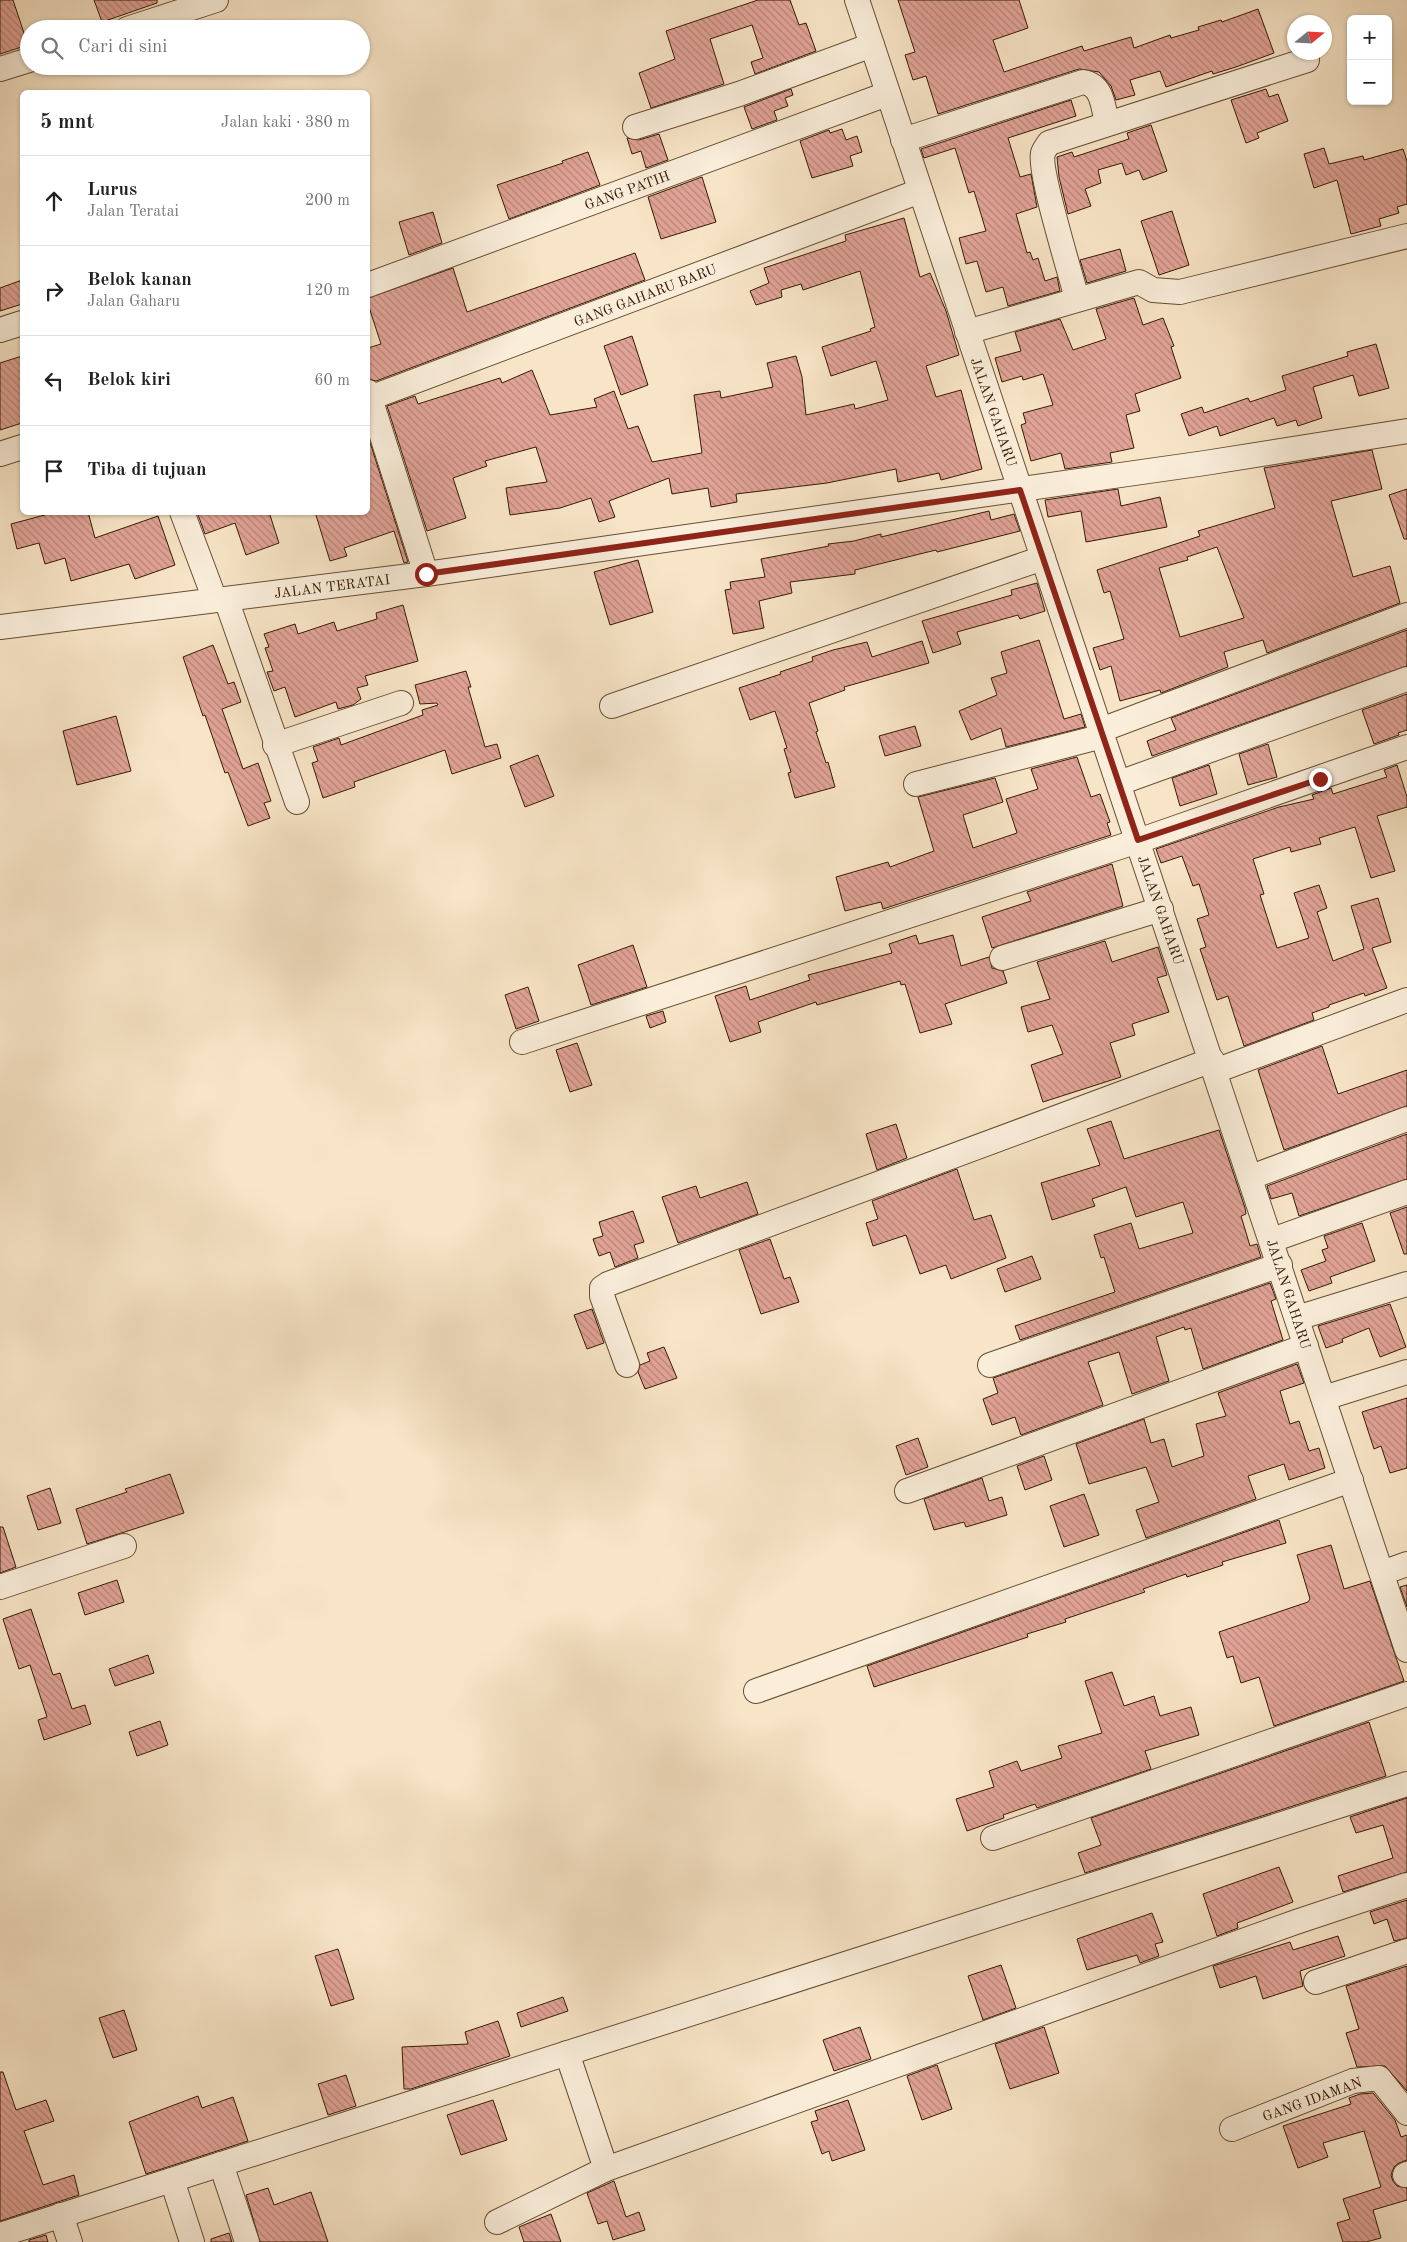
<!DOCTYPE html>
<html lang="id">
<meta charset="utf-8">
<style>
:root{--surface:#fff;--page:#f2f2f2;--text:#222;--muted:#767676;--line:#e0e0e0}
body{margin:0;font-family:"Old Standard TT",serif;background:var(--page);color:var(--text)}
.controls{position:absolute;right:15px;top:15px;display:grid;overflow:hidden;border-radius:8px;box-shadow:0 1px 4px #0004}
.controls button{width:45px;height:45px;display:grid;place-items:center;padding:0;border:0;border-bottom:1px solid var(--line);background:var(--surface);color:var(--text);font:25px sans-serif}
.compass{position:absolute;left:1287px;top:15px;width:45px;height:45px;border-radius:50%;background:var(--surface);box-shadow:0 1px 4px #0004;rotate:72deg}
.stop{position:absolute;width:15px;height:15px;margin:-11px;border:4px solid #8f2418;border-radius:50%;background:#fff}
.stop.end{background:#8f2418;border-color:#fff;box-shadow:0 1px 5px #0008}
.list{margin:0;padding:0;list-style:none}
h2{display:flex;justify-content:space-between;align-items:center;height:65px;margin:0;padding:0 20px;font-size:21px}
h2 small{font-size:16px;font-weight:400;color:var(--muted)}
.list li{display:grid;grid-template-columns:32px 1fr auto;gap:15px;align-items:center;box-sizing:border-box;height:90px;padding:0 20px;border-top:1px solid var(--line)}
.list b{display:block;font-size:19px;white-space:nowrap}
.list p{margin:0;font-size:16px;white-space:nowrap;color:var(--muted)}
.list em{font-size:16px;font-style:normal;color:var(--muted)}
.icon{flex:none;width:28px;height:28px;fill:none;stroke:currentColor;stroke-width:2;stroke-linecap:round;stroke-linejoin:round}
.map{position:relative;flex:none;width:1407px;height:2242px;overflow:hidden}
.search{position:absolute;background:var(--surface);box-shadow:0 1px 4px #0004;left:20px;top:20px;width:350px;height:55px;display:flex;align-items:center;gap:12px;box-sizing:border-box;padding:0 18px;border-radius:28px;color:var(--muted);font-size:19px}
.panel{position:absolute;background:var(--surface);box-shadow:0 1px 4px #0004;left:20px;top:90px;width:350px;height:425px;border-radius:8px}
.map>svg:first-child{display:block}
.building{fill:url(#building-back-hatch);stroke:#351b01;fill-rule:evenodd}
.lines{fill:none;stroke-linecap:round;stroke-linejoin:round}
.minor-casing{stroke:#664e32;stroke-width:26}
.minor{stroke:#faeedb;stroke-width:24}
.route{stroke:#8f2418;stroke-width:6}
.labels{text-anchor:middle;stroke-width:4;stroke-linejoin:round;paint-order:stroke}
.street-label{font-size:14px;fill:#351b01;stroke:#faeedb}
</style>
<div class="map">
<svg width="1407" height="2242" viewBox="0 0 1407 2242">
<defs>
<pattern id="building-back-hatch" width="6" height="6" patternUnits="userSpaceOnUse" patternTransform="scale(1.25)"><rect width="6" height="6" fill="#e2a498"/><path d="M-1 5l2 2M0 0l6 6M5-1l2 2" fill="none" stroke="#b8857a"/></pattern>
</defs>
<rect width="100%" height="100%" fill="#f8e5c7"/>
<filter id="stains"><feTurbulence type="fractalNoise" baseFrequency=".004" numOctaves="4"/><feColorMatrix values="0 0 0 0 .2 0 0 0 0 .09 0 0 0 0 .02 0 0 0 .5 -.17"/></filter>
<radialGradient id="worn" r=".72"><stop offset=".6" stop-color="#630" stop-opacity="0"/><stop offset="1" stop-color="#630" stop-opacity=".3"/></radialGradient>
<g class="building">
<polygon points="0,0 13,0 28,45 0,54"/>
<polygon points="94,0 157,0 157,3 102,22"/>
<polygon points="758,0 790,0 799,25 806,23 816,51 755,74 751,62 763,58 752,25 710,39 724,84 651,108 639,73 675,59 666,31"/>
<polygon points="898,0 1019,0 1028,28 993,40 1004,72 1082,46 1084,51 1131,37 1134,48 1170,35 1171,38 1199,30 1198,27 1221,20 1222,22 1258,9 1274,53 1236,67 1213,74 1212,71 1166,87 1160,71 1130,80 1135,95 1116,100 1111,86 1099,72 1079,69 938,114 926,76 913,80 905,55 915,52"/>
<polygon points="791,89 793,95 785,98 788,106 774,111 777,120 752,129 744,107"/>
<polygon points="1266,89 1269,97 1278,94 1288,121 1257,133 1259,138 1246,143 1231,100"/>
<polygon points="1071,100 1076,116 1008,138 1020,177 1031,174 1037,207 1016,214 1027,253 1030,252 1033,260 1038,258 1045,281 1057,277 1060,291 1008,306 1003,287 986,292 977,261 966,264 959,238 986,231 974,191 969,193 955,148 924,158 921,149"/>
<polygon points="1151,125 1167,171 1143,180 1139,170 1126,175 1122,163 1098,170 1101,183 1085,189 1091,206 1068,214 1059,177 1057,157 1072,152 1074,157 1129,139 1127,133"/>
<polygon points="842,129 846,140 857,136 862,152 850,156 853,166 812,178 800,141 829,130 830,133"/>
<polygon points="659,134 668,160 646,168 641,151 632,154 627,138 639,140"/>
<polygon points="1324,148 1329,164 1363,156 1364,160 1403,149 1407,161 1407,204 1397,207 1399,213 1379,219 1381,226 1351,234 1337,180 1314,188 1304,154"/>
<polygon points="588,152 600,185 509,219 497,185 563,163 562,161"/>
<polygon points="702,177 716,222 661,239 648,197"/>
<polygon points="1172,211 1189,265 1159,275 1141,221"/>
<polygon points="433,212 442,243 409,255 399,222"/>
<polygon points="904,218 920,277 930,273 946,311 959,355 926,366 936,397 961,390 982,469 941,480 939,473 898,482 896,469 827,483 736,494 737,502 711,507 708,488 672,494 669,478 609,501 615,517 599,522 591,498 560,508 510,515 506,488 547,482 536,447 485,461 487,466 453,478 466,518 427,531 387,406 415,396 418,404 500,378 502,383 532,370 550,415 597,407 594,399 614,391 628,429 638,426 652,462 702,453 694,395 720,391 721,398 773,387 767,363 796,356 802,377 806,415 854,404 855,409 888,400 876,361 831,376 822,347 871,331 870,329 875,327 860,271 803,290 801,284 781,290 782,297 756,305 750,291 769,283 764,268 846,241 845,235"/>
<polygon points="1120,249 1126,271 1087,283 1080,260"/>
<polygon points="635,253 645,280 376,381 368,379 368,348 381,344 368,304 368,298 453,268 467,312"/>
<polygon points="22,280 22,304 0,311 0,288"/>
<polygon points="1134,298 1143,325 1163,318 1174,346 1171,347 1181,378 1135,394 1140,411 1126,415 1134,448 1110,453 1112,462 1065,469 1061,453 1031,461 1021,425 1026,423 1023,413 1053,405 1043,374 1023,380 1022,376 1002,382 995,358 1021,351 1015,332 1060,319 1073,350 1106,339 1096,309"/>
<polygon points="632,336 648,385 621,395 604,346"/>
<polygon points="1376,344 1389,388 1359,396 1353,375 1313,387 1322,418 1298,426 1296,420 1277,426 1274,418 1220,436 1217,426 1189,436 1181,414 1202,407 1204,413 1248,398 1250,402 1286,390 1282,376 1348,356 1347,352"/>
<polygon points="22,356 22,423 0,430 0,363"/>
<polygon points="368,436 408,562 404,563 394,531 344,548 347,556 330,561 315,512 368,512"/>
<path d="M1372 450 1382 489 1331 501 1353 577 1390 566 1400 603 1267 653 1263 640 1224 652 1228 667 1161 693 1160 690 1120 701 1111 666 1100 670 1093 648 1124 639 1110 591 1104 593 1097 570 1200 536 1198 531 1275 508 1264 468ZM1217 547 1244 618 1180 637 1159 568 1188 560 1187 557Z"/>
<polygon points="1118,489 1121,506 1160,497 1167,527 1086,542 1081,511 1048,517 1045,500"/>
<polygon points="1407,489 1407,539 1404,539 1389,495"/>
<polygon points="989,511 991,520 1014,514 1020,531 937,552 936,550 855,570 855,574 790,582 792,593 759,601 764,628 733,634 725,590 731,589 730,582 765,577 761,559 829,546 828,544 854,541 881,534 881,537"/>
<polygon points="56,512 88,512 95,538 158,516 175,565 135,579 129,564 71,581 65,558 45,564 39,543 17,549 11,524"/>
<polygon points="197,512 269,512 279,543 246,555 235,523 205,534"/>
<polygon points="638,560 653,612 610,625 594,572"/>
<polygon points="1037,583 1045,611 1020,619 1018,615 957,632 961,644 933,653 922,621 1012,595 1011,590"/>
<polygon points="403,605 418,661 365,676 368,685 357,688 361,699 353,705 338,709 336,702 295,717 285,687 274,691 267,672 273,671 265,648 269,647 264,634 295,624 298,634 334,622 337,631 377,619 376,613"/>
<polygon points="1407,630 1407,666 1152,756 1147,741 1176,730 1171,718"/>
<polygon points="1039,640 1064,719 1081,714 1085,727 1006,747 1001,728 971,740 959,711 997,695 991,678 1007,673 1001,652"/>
<polygon points="922,641 929,663 844,687 845,690 809,703 818,731 816,732 826,763 828,762 835,787 795,798 788,773 791,772 784,749 787,748 775,711 750,720 739,688 781,674 780,672 813,661 812,657 833,650 867,642 872,657"/>
<polygon points="213,645 228,684 234,682 241,702 222,709 243,769 258,763 271,801 264,803 270,818 248,826 228,772 225,773 205,715 203,716 183,657"/>
<polygon points="466,671 471,687 468,687 485,747 497,744 501,758 452,774 445,750 354,782 355,787 323,798 312,763 318,761 313,747 339,738 341,745 423,715 422,710 438,705 437,703 420,704 415,685"/>
<polygon points="1407,694 1407,730 1398,733 1399,735 1374,744 1362,710"/>
<polygon points="116,716 131,771 77,785 63,731"/>
<polygon points="915,726 921,746 885,756 879,736"/>
<polygon points="1268,744 1277,777 1248,785 1239,754"/>
<polygon points="538,755 554,796 525,807 510,766"/>
<polygon points="1077,757 1091,797 1100,794 1110,822 1107,823 1111,835 883,909 881,902 845,911 836,877 888,862 890,867 934,851 918,797 995,778 1003,802 963,815 973,848 1017,833 1006,799 1038,789 1031,769"/>
<polygon points="1209,765 1217,794 1180,806 1172,778"/>
<polygon points="1397,765 1407,797 1407,807 1377,816 1395,871 1371,878 1355,827 1319,838 1321,844 1291,852 1290,847 1253,859 1264,894 1260,895 1277,948 1309,938 1294,893 1319,885 1327,908 1317,912 1333,961 1364,949 1351,906 1378,898 1391,942 1372,948 1387,988 1365,996 1364,993 1329,1005 1329,1007 1312,1013 1314,1020 1244,1046 1228,996 1217,1000 1200,949 1206,947 1197,919 1209,915 1199,884 1193,886 1182,856 1161,863 1156,849 1279,807 1314,799 1312,795 1331,788 1333,794 1387,777 1384,770"/>
<polygon points="1112,864 1123,906 992,948 982,917 1031,901 1027,892"/>
<polygon points="916,935 919,944 953,935 961,966 989,957 992,968 1003,971 1007,983 945,1004 952,1024 920,1033 905,984 901,985 900,981 817,1005 816,1002 758,1022 761,1032 730,1042 715,996 746,986 750,1000 810,980 808,975 892,953 889,944"/>
<polygon points="1105,941 1112,962 1158,947 1167,975 1157,978 1169,1012 1132,1024 1135,1035 1110,1043 1121,1077 1043,1102 1031,1065 1063,1054 1052,1025 1028,1032 1021,1007 1050,999 1037,962"/>
<polygon points="633,945 647,987 591,1005 578,965"/>
<polygon points="528,987 539,1021 516,1029 505,995"/>
<polygon points="663,1011 666,1022 650,1028 646,1016"/>
<polygon points="577,1043 592,1085 570,1092 556,1050"/>
<polygon points="1322,1046 1338,1094 1407,1070 1407,1106 1284,1150 1258,1070"/>
<polygon points="1111,1121 1124,1159 1219,1130 1245,1208 1246,1214 1241,1216 1250,1246 1257,1244 1261,1257 1020,1340 1015,1326 1115,1292 1104,1257 1101,1258 1094,1235 1131,1223 1139,1249 1193,1233 1183,1202 1136,1217 1126,1187 1092,1199 1095,1206 1052,1220 1041,1183 1100,1165 1087,1129"/>
<polygon points="896,1124 907,1158 877,1170 866,1134"/>
<polygon points="1407,1134 1407,1179 1299,1216 1292,1193 1271,1199 1267,1186"/>
<polygon points="957,1169 974,1220 991,1215 1006,1258 951,1279 946,1265 920,1274 906,1235 873,1246 866,1223 878,1219 872,1201"/>
<polygon points="747,1182 758,1214 678,1243 662,1197 696,1186 700,1198"/>
<polygon points="1407,1207 1407,1254 1404,1254 1390,1213"/>
<polygon points="633,1211 644,1242 634,1245 638,1258 615,1267 610,1252 599,1256 593,1239 603,1236 599,1222"/>
<polygon points="1362,1223 1375,1261 1330,1277 1332,1283 1309,1291 1301,1270 1326,1261 1322,1250 1328,1248 1324,1236"/>
<polygon points="770,1239 784,1279 790,1277 799,1302 761,1314 739,1250"/>
<polygon points="1032,1256 1041,1279 1005,1292 997,1269"/>
<polygon points="1270,1283 1276,1299 1271,1301 1283,1340 1203,1369 1191,1328 1185,1330 1184,1327 1156,1337 1169,1381 1132,1394 1119,1352 1088,1362 1103,1405 1021,1435 1015,1417 992,1425 983,1399 998,1393 993,1378"/>
<polygon points="1390,1304 1406,1347 1380,1357 1369,1328 1342,1339 1343,1342 1326,1348 1318,1326"/>
<polygon points="592,1309 604,1343 587,1349 574,1315"/>
<polygon points="664,1347 677,1378 645,1389 638,1372 640,1365 650,1361 647,1353"/>
<polygon points="1297,1364 1304,1383 1280,1391 1290,1424 1299,1421 1309,1451 1319,1448 1325,1468 1289,1480 1284,1464 1248,1476 1256,1499 1146,1538 1136,1510 1159,1502 1146,1467 1089,1484 1076,1444 1144,1419 1151,1443 1164,1439 1172,1467 1204,1456 1196,1424 1226,1416 1218,1393"/>
<polygon points="1407,1398 1407,1468 1390,1473 1381,1446 1374,1449 1362,1412"/>
<polygon points="918,1438 928,1467 906,1475 896,1446"/>
<polygon points="1044,1456 1052,1480 1025,1490 1017,1466"/>
<polygon points="170,1474 184,1513 87,1544 76,1509 127,1492 125,1489"/>
<polygon points="982,1478 989,1501 1002,1497 1007,1515 966,1527 964,1522 934,1530 924,1499"/>
<polygon points="50,1488 61,1523 38,1530 27,1496"/>
<polygon points="1084,1494 1099,1535 1064,1547 1050,1506"/>
<polygon points="1279,1520 1286,1543 1222,1562 1223,1565 1187,1577 1186,1574 1143,1589 1145,1592 1065,1619 1066,1622 1027,1634 1028,1637 874,1687 867,1666"/>
<polygon points="0,1527 3,1527 16,1567 0,1573"/>
<polygon points="1331,1545 1344,1589 1370,1581 1404,1681 1274,1726 1259,1677 1241,1683 1233,1656 1227,1658 1219,1632 1308,1602 1310,1599 1297,1555"/>
<polygon points="117,1580 124,1602 85,1615 78,1593"/>
<polygon points="1407,1585 1407,1607 1400,1587"/>
<polygon points="31,1609 53,1675 60,1673 72,1709 85,1705 91,1724 44,1740 38,1720 47,1717 30,1665 19,1669 3,1619"/>
<polygon points="148,1655 154,1673 115,1686 109,1669"/>
<polygon points="1112,1672 1124,1706 1154,1696 1160,1716 1191,1707 1199,1735 1145,1751 1151,1769 1037,1808 1035,1804 1003,1815 1004,1818 967,1831 956,1799 994,1787 989,1771 1017,1761 1021,1771 1062,1758 1058,1746 1102,1733 1085,1681"/>
<polygon points="160,1721 168,1745 137,1756 129,1732"/>
<polygon points="1369,1722 1386,1776 1085,1873 1078,1853 1101,1845 1091,1818"/>
<polygon points="1407,1798 1407,1872 1343,1892 1338,1876 1393,1858 1383,1825 1356,1833 1350,1817"/>
<polygon points="1279,1867 1293,1902 1237,1923 1238,1928 1217,1936 1203,1894"/>
<polygon points="1407,1900 1407,1938 1394,1941 1387,1919 1374,1924 1370,1912"/>
<polygon points="1152,1913 1163,1942 1155,1944 1159,1956 1140,1963 1137,1955 1087,1970 1077,1939"/>
<polygon points="1338,1936 1345,1956 1300,1971 1303,1986 1263,1999 1256,1976 1220,1988 1213,1966 1290,1942 1293,1950"/>
<polygon points="338,1949 354,1999 331,2006 315,1956"/>
<polygon points="1001,1965 1016,2008 983,2020 968,1976"/>
<polygon points="1407,1966 1407,2091 1385,2066 1357,2067 1346,2033 1359,2029 1346,1986"/>
<polygon points="563,1997 568,2011 521,2027 517,2013"/>
<polygon points="124,2010 137,2050 113,2058 99,2018"/>
<polygon points="498,2021 510,2056 411,2089 404,2089 402,2047 468,2044 465,2032"/>
<polygon points="860,2027 871,2059 834,2071 823,2040"/>
<polygon points="1044,2027 1059,2073 1010,2089 995,2044"/>
<polygon points="937,2065 952,2109 922,2120 907,2076"/>
<polygon points="0,2072 3,2072 16,2110 46,2100 54,2121 24,2131 43,2185 74,2175 79,2195 0,2221"/>
<polygon points="346,2075 356,2106 328,2115 318,2084"/>
<polygon points="1373,2093 1395,2120 1401,2137 1407,2135 1407,2160 1399,2163 1394,2167 1391,2175 1393,2181 1397,2186 1407,2188 1407,2200 1373,2210 1381,2238 1366,2242 1343,2242 1337,2223 1350,2219 1343,2199 1381,2187 1364,2131 1323,2143 1328,2157 1298,2168 1283,2126 1351,2104 1349,2098 1360,2094"/>
<polygon points="198,2096 202,2108 233,2097 248,2141 146,2174 129,2122"/>
<polygon points="493,2100 507,2140 461,2155 447,2115"/>
<polygon points="848,2100 865,2150 832,2161 829,2151 822,2154 811,2122 818,2120 815,2111"/>
<polygon points="614,2181 626,2217 639,2212 645,2230 613,2240 607,2221 598,2224 587,2193"/>
<polygon points="268,2188 274,2205 311,2192 328,2242 260,2242 246,2195"/>
<polygon points="551,2214 561,2242 524,2242 519,2227"/>
<polygon points="229,2233 232,2242 211,2242 211,2239"/>
<polygon points="46,2235 48,2242 29,2242 29,2240"/>
</g>
<g class="lines">
<g class="minor-casing">
<g id="minor">
<polyline points="857,0 1407,1650"/>
<polyline points="127,29 216,0"/>
<polyline points="0,69 29,60"/>
<polyline points="635,127 739,94 872,45"/>
<path d="M903 140 1083 82C1103 85 1103 107 1107 123"/>
<polyline points="368,285 887,94"/>
<path d="M1077 299C1071 275 1038 170 1043 153 1044 150 1047 146 1049 143L1307 60"/>
<polyline points="0,330 22,323"/>
<polyline points="967,332 1139,282 1153,290 1180,292 1407,236"/>
<polyline points="368,392 426,574"/>
<polyline points="370,398 920,191"/>
<polyline points="0,454 22,447"/>
<polyline points="182,512 215,600"/>
<polyline points="226,599 297,802"/>
<polyline points="0,627 426,574 1205,463 1407,431"/>
<polyline points="612,706 1043,558"/>
<polyline points="1101,730 1407,615"/>
<polyline points="275,745 401,703"/>
<polyline points="1119,783 1407,679"/>
<polyline points="916,784 1103,736"/>
<polyline points="1002,958 1161,909"/>
<polyline points="522,1042 1138,841 1407,747"/>
<polyline points="1215,1071 1407,1000"/>
<polyline points="1251,1177 1407,1119"/>
<polyline points="1272,1240 1407,1192"/>
<polyline points="1297,1318 1407,1284"/>
<polyline points="627,1365 602,1296 602,1288 608,1284 1212,1060"/>
<polyline points="990,1365 1280,1265"/>
<polyline points="1324,1398 1407,1372"/>
<polyline points="907,1491 1306,1346"/>
<polyline points="1382,1573 1407,1564"/>
<polyline points="0,1587 124,1546"/>
<polyline points="756,1691 1351,1480"/>
<polyline points="993,1838 1407,1694"/>
<polyline points="1316,1982 1407,1951"/>
<polyline points="567,2053 606,2169"/>
<polyline points="1232,2129 1353,2081 1379,2078 1407,2113"/>
<polyline points="221,2164 247,2242"/>
<polyline points="1405,2175 1407,2174"/>
<polyline points="172,2180 192,2242"/>
<polyline points="61,2215 70,2242"/>
<polyline points="497,2222 606,2169 1296,1922 1407,1885"/>
<polyline points="0,2235 1407,1784"/>
</g>
</g>
<use href="#minor" class="minor"/>
</g>
<g class="lines">
<polyline class="route" points="426,574 1020,490 1138,840 1320,779"/>
</g>
<g class="labels">
<g class="street-label">
<text transform="translate(627 190) rotate(-20)" y="5">GANG PATIH</text>
<text transform="translate(645 295) rotate(-21)" y="5">GANG GAHARU BARU</text>
<text transform="translate(994 412) rotate(71)" y="5">JALAN GAHARU</text>
<text transform="translate(332 586) rotate(-7)" y="5">JALAN TERATAI</text>
<text transform="translate(1161 910) rotate(71)" y="5">JALAN GAHARU</text>
<text transform="translate(1289 1294) rotate(72)" y="5">JALAN GAHARU</text>
<text transform="translate(1312 2099) rotate(-20)" y="5">GANG IDAMAN</text>
</g>
</g>
<rect width="100%" height="100%" filter="url(#stains)"/>
<rect width="100%" height="100%" fill="url(#worn)"/>
</svg>
<div class="controls">
<button>+</button>
<button>−</button>
</div>
<svg class="compass" viewBox="-18 -18 36 36"><path d="M0-13l5 13h-10z" fill="#e53935"/><path d="M0 13l5-13h-10z" fill="#767676"/></svg>
<div class="stop" style="left:426px;top:574px"></div>
<div class="stop end" style="left:1320px;top:779px"></div>
<div class="search"><svg class="icon" aria-label="search" viewBox="0 0 24 24"><circle cx="10" cy="10" r="6"/><path d="M15 15l6 6"/></svg>Cari di sini</div>
<section class="panel">
<h2>5 mnt<small>Jalan kaki · 380 m</small></h2>
<ul class="list">
<li><svg class="icon" aria-label="ahead" viewBox="0 0 24 24"><path d="M12 20V5M6 11l6-6 6 6"/></svg><div><b>Lurus</b><p>Jalan Teratai</p></div><em>200 m</em></li>
<li><svg class="icon" aria-label="right" viewBox="0 0 24 24"><path d="M7 20v-9h11M14 6l5 5-5 5"/></svg><div><b>Belok kanan</b><p>Jalan Gaharu</p></div><em>120 m</em></li>
<li><svg class="icon" aria-label="left" viewBox="0 0 24 24"><path d="M17 20v-9H6M10 6l-5 5 5 5"/></svg><div><b>Belok kiri</b></div><em>60 m</em></li>
<li><svg class="icon" aria-label="arrive" viewBox="0 0 24 24"><path d="M6 21V4h12l-3 4 3 4H6"/></svg><div><b>Tiba di tujuan</b></div></li>
</ul>
</section>
</div>
